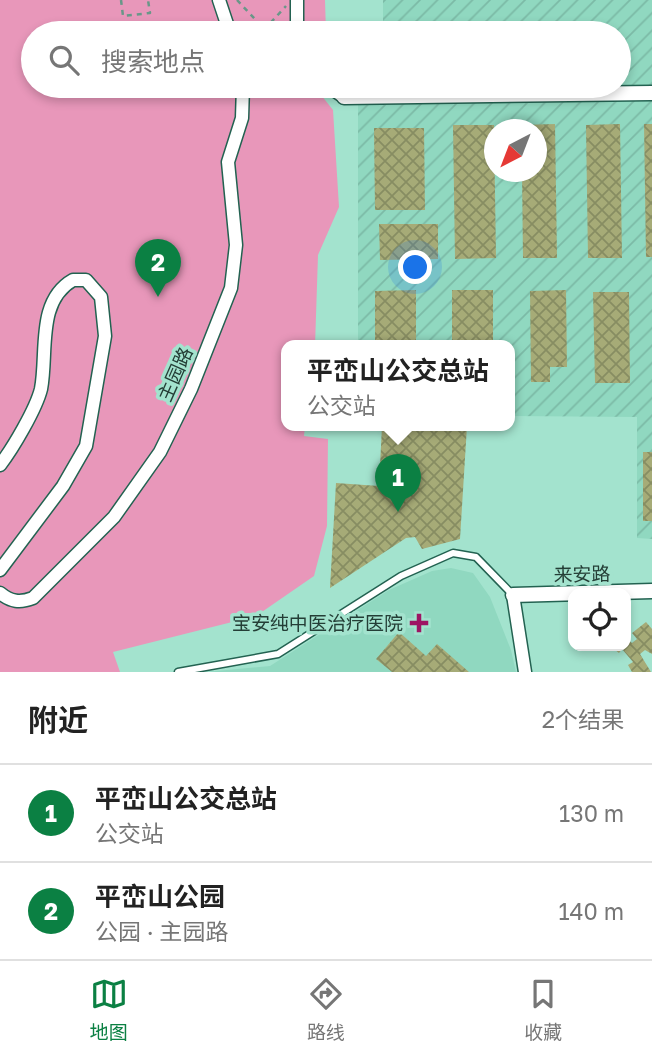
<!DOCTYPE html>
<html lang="zh">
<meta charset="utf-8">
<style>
:root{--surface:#fff;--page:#f6f6f6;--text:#222;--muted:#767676;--line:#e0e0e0;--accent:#0b8043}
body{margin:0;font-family:"Golos Text","Noto Sans SC",sans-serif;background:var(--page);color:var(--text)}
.controls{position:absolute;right:21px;bottom:21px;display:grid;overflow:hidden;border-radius:14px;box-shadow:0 4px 10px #0003}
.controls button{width:63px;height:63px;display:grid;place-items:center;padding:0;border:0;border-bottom:2px solid var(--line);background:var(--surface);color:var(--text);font:35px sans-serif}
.compass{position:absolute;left:484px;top:119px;width:63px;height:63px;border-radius:50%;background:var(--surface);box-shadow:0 4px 10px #0003;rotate:222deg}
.you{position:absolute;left:416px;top:268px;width:24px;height:24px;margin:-18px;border:5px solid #fff;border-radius:50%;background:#1a73e8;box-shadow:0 0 0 10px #1a73e833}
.badge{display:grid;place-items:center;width:46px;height:46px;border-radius:50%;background:var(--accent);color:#fff;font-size:23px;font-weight:700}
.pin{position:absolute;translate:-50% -58px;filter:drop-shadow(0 2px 4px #0008)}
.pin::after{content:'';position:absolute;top:37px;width:24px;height:21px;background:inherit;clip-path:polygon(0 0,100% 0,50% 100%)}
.popup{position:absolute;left:281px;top:340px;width:234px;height:91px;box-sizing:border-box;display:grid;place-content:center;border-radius:14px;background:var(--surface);filter:drop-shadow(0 2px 5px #0005);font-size:23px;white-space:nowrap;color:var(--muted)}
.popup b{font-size:26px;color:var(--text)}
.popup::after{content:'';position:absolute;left:50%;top:100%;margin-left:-14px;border:14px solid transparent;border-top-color:var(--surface)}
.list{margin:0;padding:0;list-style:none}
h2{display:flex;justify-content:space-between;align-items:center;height:91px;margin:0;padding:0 28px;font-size:30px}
h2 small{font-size:23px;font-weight:400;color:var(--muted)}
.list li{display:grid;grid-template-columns:46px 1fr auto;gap:21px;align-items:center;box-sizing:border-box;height:98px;padding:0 28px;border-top:2px solid var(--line)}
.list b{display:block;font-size:26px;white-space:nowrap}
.list p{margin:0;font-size:23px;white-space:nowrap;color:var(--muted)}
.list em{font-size:23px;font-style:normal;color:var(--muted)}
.icon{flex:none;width:38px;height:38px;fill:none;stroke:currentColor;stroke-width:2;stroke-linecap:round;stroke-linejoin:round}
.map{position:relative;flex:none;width:652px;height:672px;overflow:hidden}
.search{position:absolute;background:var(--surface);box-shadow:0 4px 10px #0003;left:21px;right:21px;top:21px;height:77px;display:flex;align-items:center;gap:18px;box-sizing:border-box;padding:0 24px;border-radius:38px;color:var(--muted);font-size:26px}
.sheet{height:287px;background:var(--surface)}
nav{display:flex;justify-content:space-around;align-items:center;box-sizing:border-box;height:98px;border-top:2px solid var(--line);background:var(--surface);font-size:19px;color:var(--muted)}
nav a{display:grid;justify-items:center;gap:4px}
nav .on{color:var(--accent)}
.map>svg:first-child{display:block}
.built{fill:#90d8c0}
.industrial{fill:url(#industrial-furrows);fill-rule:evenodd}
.park{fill:#e897ba}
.building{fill:url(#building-cross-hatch)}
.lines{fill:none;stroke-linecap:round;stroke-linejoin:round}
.service-casing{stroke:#236251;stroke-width:9}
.minor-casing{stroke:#236251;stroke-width:15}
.tertiary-casing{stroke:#236251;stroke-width:17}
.path{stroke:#699788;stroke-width:2.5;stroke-dasharray:5 5;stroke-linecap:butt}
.service{stroke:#fff;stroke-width:6}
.minor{stroke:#fff;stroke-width:12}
.tertiary{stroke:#fff;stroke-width:14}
.poi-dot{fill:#9d1463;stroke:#a3e3ce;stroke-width:2.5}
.labels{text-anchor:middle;stroke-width:7;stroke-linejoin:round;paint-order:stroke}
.street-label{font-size:19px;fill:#243e36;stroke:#a3e3ce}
.poi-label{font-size:19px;fill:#243e36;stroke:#a3e3ce;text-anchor:end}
</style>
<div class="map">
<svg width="652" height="672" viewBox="0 0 652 672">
<defs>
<pattern id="industrial-furrows" width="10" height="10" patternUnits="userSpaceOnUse" patternTransform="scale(1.75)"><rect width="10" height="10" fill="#90d8c0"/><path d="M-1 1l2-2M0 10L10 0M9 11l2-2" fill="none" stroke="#7cbaa6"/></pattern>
<pattern id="building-cross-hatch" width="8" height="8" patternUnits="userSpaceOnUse" patternTransform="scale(1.75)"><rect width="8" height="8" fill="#a6ab77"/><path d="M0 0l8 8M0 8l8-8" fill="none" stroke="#878d62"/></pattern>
</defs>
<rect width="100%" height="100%" fill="#a3e3ce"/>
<polygon class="built" points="451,568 473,573 490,597 511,650 516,672 205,672 270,666 389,590 432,571"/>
<path class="industrial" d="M383 0H652V539L637 538V417L510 416V346H358V86H619V33H383ZM494 130H536V172H494Z"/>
<polygon class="park" points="0,0 325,0 326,33 33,33 33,86 314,86 333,110 339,207 318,255 315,346 286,346 286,426 305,426 304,436 328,439 327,526 314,576 256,616 113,652 120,672 0,672"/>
<g class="building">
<polygon points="555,124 557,258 523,258 522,172 536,172 536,130 521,130 521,125"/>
<polygon points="620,124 622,258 588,258 586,125"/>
<polygon points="644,124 652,124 652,257 646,257"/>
<polygon points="453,125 494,125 496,258 455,259"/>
<polygon points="374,128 424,128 425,210 375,210"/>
<polygon points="379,224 438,224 438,259 380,260"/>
<polygon points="416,290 416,346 375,346 375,291"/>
<rect x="452" y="290" width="41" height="56"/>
<polygon points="566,290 567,367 550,367 550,382 531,382 530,291"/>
<polygon points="593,292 629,292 630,383 595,383"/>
<polygon points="382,426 467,426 460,539 422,549 415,537 406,538 330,588 336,483 379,486"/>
<rect x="643" y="452" width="9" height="69"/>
<polygon points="646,622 652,629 652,654 645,650 640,654 651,672 632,672 628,665 633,662 622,649 619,653 610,646 626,646 626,638 632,643 637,639 632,633"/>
<polygon points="399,632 426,656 437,644 469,672 392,672 376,659"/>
</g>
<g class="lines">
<g class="service-casing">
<polyline id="service" points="178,672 278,654 401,576 453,553 476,557 513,595"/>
</g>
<g class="minor-casing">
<g id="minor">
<polyline points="219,0 230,33"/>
<polyline points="297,33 297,0"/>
<polyline points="328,86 344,97"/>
<path d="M0 465C13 448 36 409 41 389 48 353 36 301 73 280H86L101 297 105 336 86 446 63 486 0 570"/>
<path d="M0 593C11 602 20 603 33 598L114 517 160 452 191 389 231 288 236 245 228 162 242 118 243 86"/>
<polyline points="513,595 525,672"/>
</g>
</g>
<g class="tertiary-casing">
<g id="tertiary">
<polyline points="344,97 652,93"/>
<polyline points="513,595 652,591"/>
</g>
</g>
<g class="path">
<polyline points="121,0 123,16 150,13 148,0"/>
<polyline points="237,0 268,33"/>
<polyline points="264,30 286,6"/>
</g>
<use href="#service" class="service"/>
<use href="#minor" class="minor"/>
<use href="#tertiary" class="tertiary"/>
</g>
<path class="poi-dot" d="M415.5 612.5h7v7h7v7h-7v7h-7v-7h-7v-7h7z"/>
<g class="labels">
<g class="street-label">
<text transform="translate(175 374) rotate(-66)" y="7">主园路</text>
<text transform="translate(582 574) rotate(-1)" y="7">来安路</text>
</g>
<g class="poi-label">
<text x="403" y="630">宝安纯中医治疗医院</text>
</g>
</g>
</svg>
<div class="controls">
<button><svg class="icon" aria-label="locate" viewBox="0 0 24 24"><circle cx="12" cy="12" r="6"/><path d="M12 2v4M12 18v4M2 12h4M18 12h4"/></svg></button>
</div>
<svg class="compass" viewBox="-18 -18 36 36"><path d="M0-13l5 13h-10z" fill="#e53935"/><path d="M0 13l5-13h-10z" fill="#767676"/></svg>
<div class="you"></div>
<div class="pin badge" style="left:398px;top:512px">1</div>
<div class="popup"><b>平峦山公交总站</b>公交站</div>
<div class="pin badge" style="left:158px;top:297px">2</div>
<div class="search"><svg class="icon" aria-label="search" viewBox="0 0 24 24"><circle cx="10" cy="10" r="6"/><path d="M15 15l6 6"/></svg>搜索地点</div>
</div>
<section class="sheet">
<h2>附近<small>2个结果</small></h2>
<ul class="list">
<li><span class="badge">1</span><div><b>平峦山公交总站</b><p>公交站</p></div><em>130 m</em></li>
<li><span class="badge">2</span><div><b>平峦山公园</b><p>公园 · 主园路</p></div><em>140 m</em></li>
</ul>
</section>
<nav>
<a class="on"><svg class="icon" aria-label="map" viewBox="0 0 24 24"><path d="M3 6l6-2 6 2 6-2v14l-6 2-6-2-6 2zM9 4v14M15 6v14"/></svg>地图</a>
<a><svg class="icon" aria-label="directions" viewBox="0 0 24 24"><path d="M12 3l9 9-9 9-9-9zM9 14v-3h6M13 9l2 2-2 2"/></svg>路线</a>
<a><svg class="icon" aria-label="saved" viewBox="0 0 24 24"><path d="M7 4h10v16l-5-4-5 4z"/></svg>收藏</a>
</nav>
